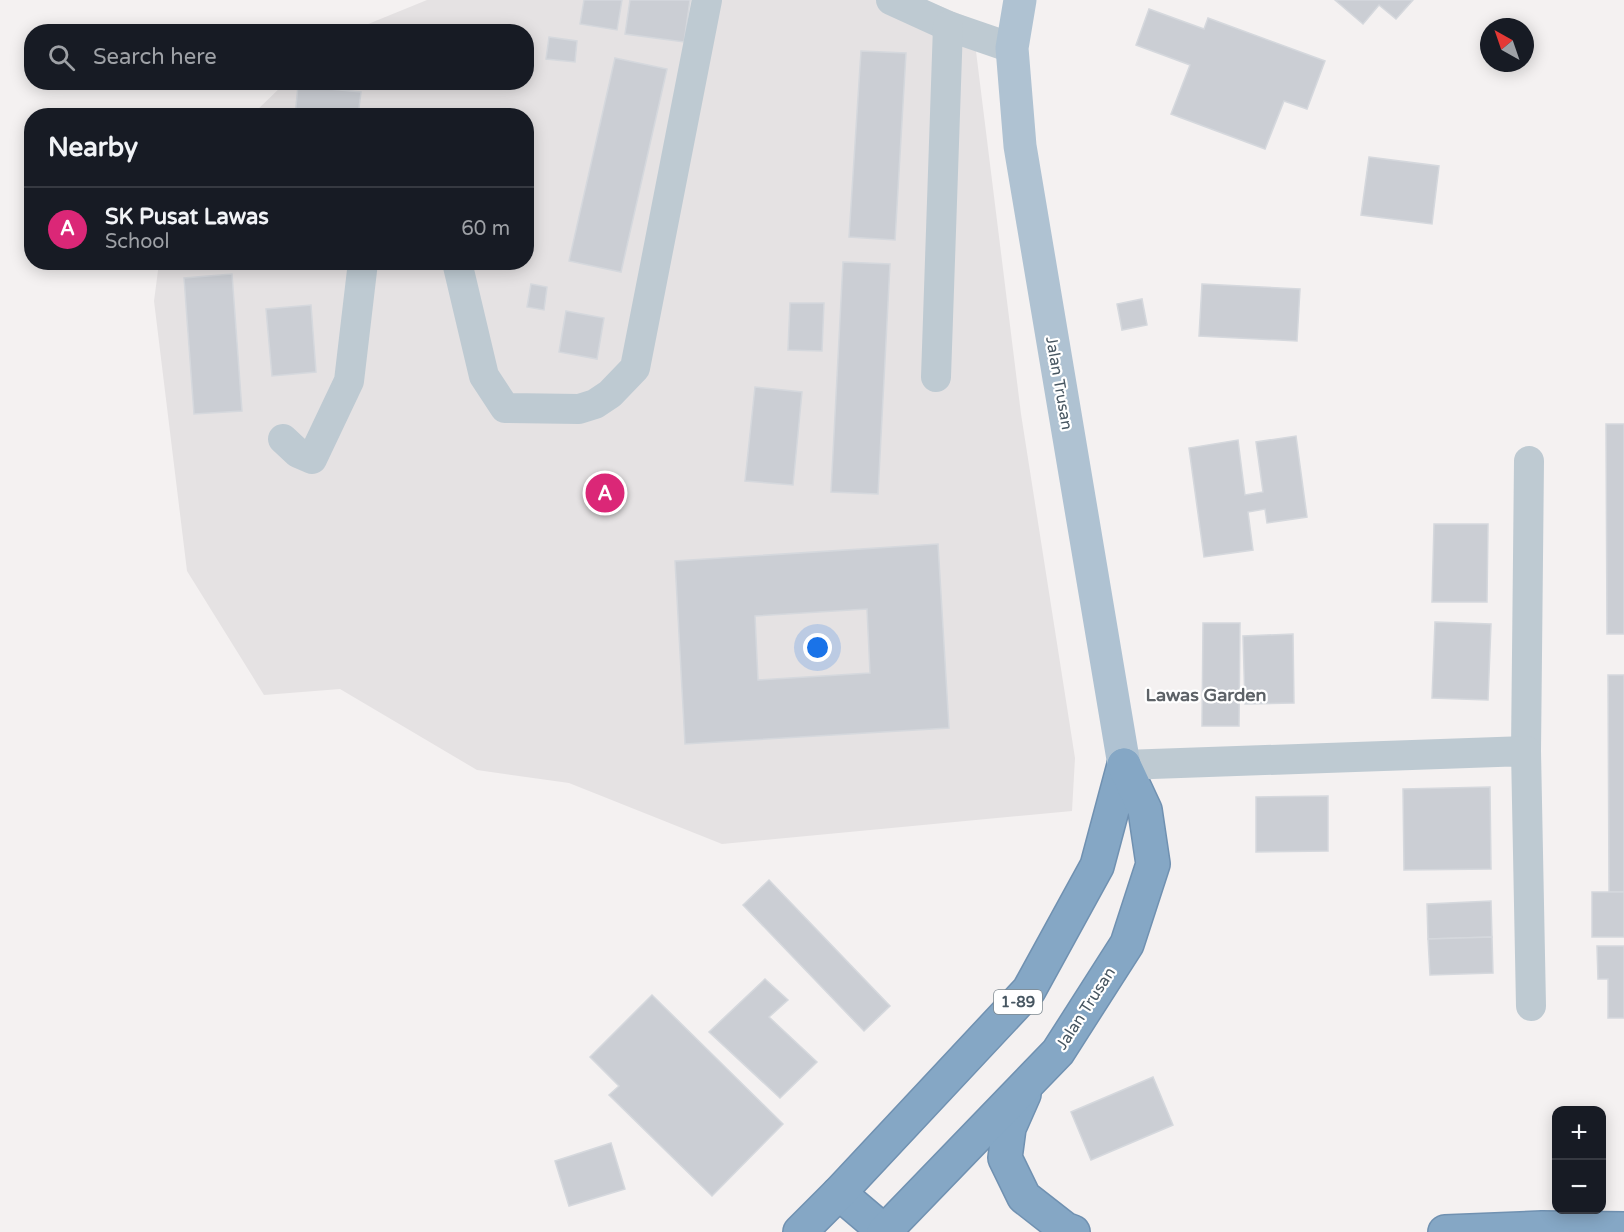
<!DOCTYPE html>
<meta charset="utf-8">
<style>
:root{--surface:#171b24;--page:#242831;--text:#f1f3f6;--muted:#9ea1a6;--line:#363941;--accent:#db2777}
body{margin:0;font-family:"Varela Round",sans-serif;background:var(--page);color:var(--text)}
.controls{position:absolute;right:18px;bottom:18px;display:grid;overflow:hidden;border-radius:12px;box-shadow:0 3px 15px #0003}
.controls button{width:54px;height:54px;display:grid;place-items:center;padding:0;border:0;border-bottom:2px solid var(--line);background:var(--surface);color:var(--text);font:30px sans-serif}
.compass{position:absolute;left:1480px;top:18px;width:54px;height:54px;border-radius:50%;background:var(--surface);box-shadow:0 3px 15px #0003;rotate:320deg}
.you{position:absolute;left:818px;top:648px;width:21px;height:21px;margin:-15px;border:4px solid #fff;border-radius:50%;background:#1a73e8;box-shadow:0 0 0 9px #1a73e833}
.badge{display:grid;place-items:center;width:39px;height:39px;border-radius:50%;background:var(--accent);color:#fff;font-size:20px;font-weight:700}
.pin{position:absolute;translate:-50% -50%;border:3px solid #fff;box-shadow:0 2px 6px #0006}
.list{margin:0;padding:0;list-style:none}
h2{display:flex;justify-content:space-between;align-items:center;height:78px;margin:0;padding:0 24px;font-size:26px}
h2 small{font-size:20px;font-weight:400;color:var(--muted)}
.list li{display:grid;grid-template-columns:39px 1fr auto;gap:18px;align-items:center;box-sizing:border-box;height:84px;padding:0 24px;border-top:2px solid var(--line)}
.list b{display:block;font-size:22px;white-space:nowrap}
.list p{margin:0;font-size:20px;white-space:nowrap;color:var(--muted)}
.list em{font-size:20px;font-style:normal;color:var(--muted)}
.icon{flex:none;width:33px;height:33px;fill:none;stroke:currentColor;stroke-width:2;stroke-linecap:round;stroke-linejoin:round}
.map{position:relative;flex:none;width:1624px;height:1232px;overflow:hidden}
.search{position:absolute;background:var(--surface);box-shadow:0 3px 15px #0003;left:24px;top:24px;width:510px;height:66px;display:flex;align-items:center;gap:15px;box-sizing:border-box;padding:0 21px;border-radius:24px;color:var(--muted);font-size:22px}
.panel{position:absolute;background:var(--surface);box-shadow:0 3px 15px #0003;left:24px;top:108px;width:510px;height:162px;border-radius:24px}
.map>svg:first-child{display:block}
.education{fill:#e5e2e3}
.building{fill:#cbced4;stroke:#d5d8dd;stroke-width:1.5;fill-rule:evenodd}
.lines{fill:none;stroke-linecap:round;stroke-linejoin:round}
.highway-casing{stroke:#7091b1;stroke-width:36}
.street{stroke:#becad2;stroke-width:30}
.primary{stroke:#afc2d2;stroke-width:33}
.highway{stroke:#85a7c5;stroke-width:33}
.labels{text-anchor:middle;stroke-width:4.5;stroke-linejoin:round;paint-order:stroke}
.shield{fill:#fff;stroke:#7e8990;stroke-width:1.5}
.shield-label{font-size:15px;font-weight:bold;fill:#475661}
.street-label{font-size:16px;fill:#475661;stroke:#fff}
.neighbourhood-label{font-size:18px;font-weight:bold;fill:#5d6267;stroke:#fff}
</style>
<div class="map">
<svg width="1624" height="1232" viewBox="0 0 1624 1232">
<rect width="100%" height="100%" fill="#f4f1f1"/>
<polygon class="education" points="427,0 925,0 972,19 1021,414 1075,758 1072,811 722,844 569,783 477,770 340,689 264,695 187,571 154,301 159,263 526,262 526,116 252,115 285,83 526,82 526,32 351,31"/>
<g class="building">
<polygon points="584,0 622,0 617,30 580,24"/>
<polygon points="630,0 690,0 684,42 625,34"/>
<polygon points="1335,0 1413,0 1396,19 1379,5 1363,24"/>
<polygon points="1149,9 1204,29 1208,18 1325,61 1307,109 1284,101 1265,149 1171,114 1190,65 1136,45"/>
<polygon points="549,37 577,41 575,62 546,59"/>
<polygon points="861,51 906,53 895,240 849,237"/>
<polygon points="615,58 667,69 621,272 569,261"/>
<polygon points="298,86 361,92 358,116 295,116"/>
<polygon points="1369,157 1439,166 1432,224 1361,215"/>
<polygon points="843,262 890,264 878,494 831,492"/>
<polygon points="232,274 242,411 194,414 184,278"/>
<polygon points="531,284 547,287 544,310 527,307"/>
<polygon points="1202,284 1300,289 1297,341 1199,336"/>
<polygon points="1142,299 1147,325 1122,330 1117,304"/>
<polygon points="790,303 824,303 822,351 788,350"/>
<polygon points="311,305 316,372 272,376 266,309"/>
<polygon points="566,311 604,318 597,359 559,352"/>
<polygon points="755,387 802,392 793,485 745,481"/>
<polygon points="1606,424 1624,424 1624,634 1607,634"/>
<polygon points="1296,436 1307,517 1267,523 1265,509 1248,512 1253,550 1204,557 1189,448 1238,440 1245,495 1263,492 1256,442"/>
<polygon points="1434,524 1488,524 1487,602 1432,602"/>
<path d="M938 544 949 728 685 744 675 561ZM867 609 870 673 758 680 755 616Z"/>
<polygon points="1435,622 1491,624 1488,700 1432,698"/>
<polygon points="1203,623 1240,623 1239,726 1202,726"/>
<polygon points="1293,634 1294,703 1245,704 1243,636"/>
<polygon points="1608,675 1624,675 1624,892 1609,892"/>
<polygon points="1490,787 1491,869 1404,870 1403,789"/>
<polygon points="1328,796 1328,851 1256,852 1256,797"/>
<polygon points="769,880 890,1006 864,1031 743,905"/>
<rect x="1592" y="892" width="32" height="45"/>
<polygon points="1491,901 1492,937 1428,939 1427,904"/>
<polygon points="1492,937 1493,973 1430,975 1428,939"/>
<polygon points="1597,946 1624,946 1624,1018 1608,1018 1608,979 1598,979"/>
<polygon points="765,979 788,1000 769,1017 817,1062 780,1098 709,1032"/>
<polygon points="652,995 783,1124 712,1196 609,1095 619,1086 590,1057"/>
<polygon points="1153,1077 1173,1125 1091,1160 1071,1112"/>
<polygon points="611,1143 625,1189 569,1206 555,1161"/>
</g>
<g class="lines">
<g class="highway-casing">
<g id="highway">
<polyline points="1024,1094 1009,1128 1005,1158 1024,1197 1065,1229 1073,1232"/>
<polyline points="839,1193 885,1232"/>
<polyline points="800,1232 839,1193 1029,990 1097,866 1124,765"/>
<polyline points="884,1232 1058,1052 1127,944 1153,864 1145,810 1124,765"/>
<polyline points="1445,1232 1542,1228 1624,1229"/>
</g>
</g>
<g class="street">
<polyline points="891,0 948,26 1012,48"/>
<polyline points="457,262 484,376 505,408 579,409 595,404 610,394 635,368 707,0"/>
<polyline points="936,377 948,26"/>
<polyline points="283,439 298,453 312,459 349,381 363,262"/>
<polyline points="1526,751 1529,461"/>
<polyline points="1124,765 1526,751 1531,1006"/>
</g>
<polyline class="primary" points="1020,0 1012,48 1020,146 1124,765"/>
<use href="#highway" class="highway"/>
</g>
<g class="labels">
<rect class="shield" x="994" y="990" width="48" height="24" rx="4.5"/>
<g class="shield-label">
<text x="1018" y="1007">1-89</text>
</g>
<g class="street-label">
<text transform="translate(1060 383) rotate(80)" y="6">Jalan Trusan</text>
<text transform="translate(1085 1008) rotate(-57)" y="6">Jalan Trusan</text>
</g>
<g class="neighbourhood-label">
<text x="1206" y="701">Lawas Garden</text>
</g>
</g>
</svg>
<div class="controls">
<button>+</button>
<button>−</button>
</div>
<svg class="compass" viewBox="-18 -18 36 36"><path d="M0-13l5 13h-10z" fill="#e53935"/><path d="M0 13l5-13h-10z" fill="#9ea1a6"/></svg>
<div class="you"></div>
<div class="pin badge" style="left:605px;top:493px">A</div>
<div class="search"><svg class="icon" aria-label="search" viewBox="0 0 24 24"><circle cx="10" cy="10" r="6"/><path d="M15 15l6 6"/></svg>Search here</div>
<section class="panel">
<h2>Nearby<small></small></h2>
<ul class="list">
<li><span class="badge">A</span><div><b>SK Pusat Lawas</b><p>School</p></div><em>60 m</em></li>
</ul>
</section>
</div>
